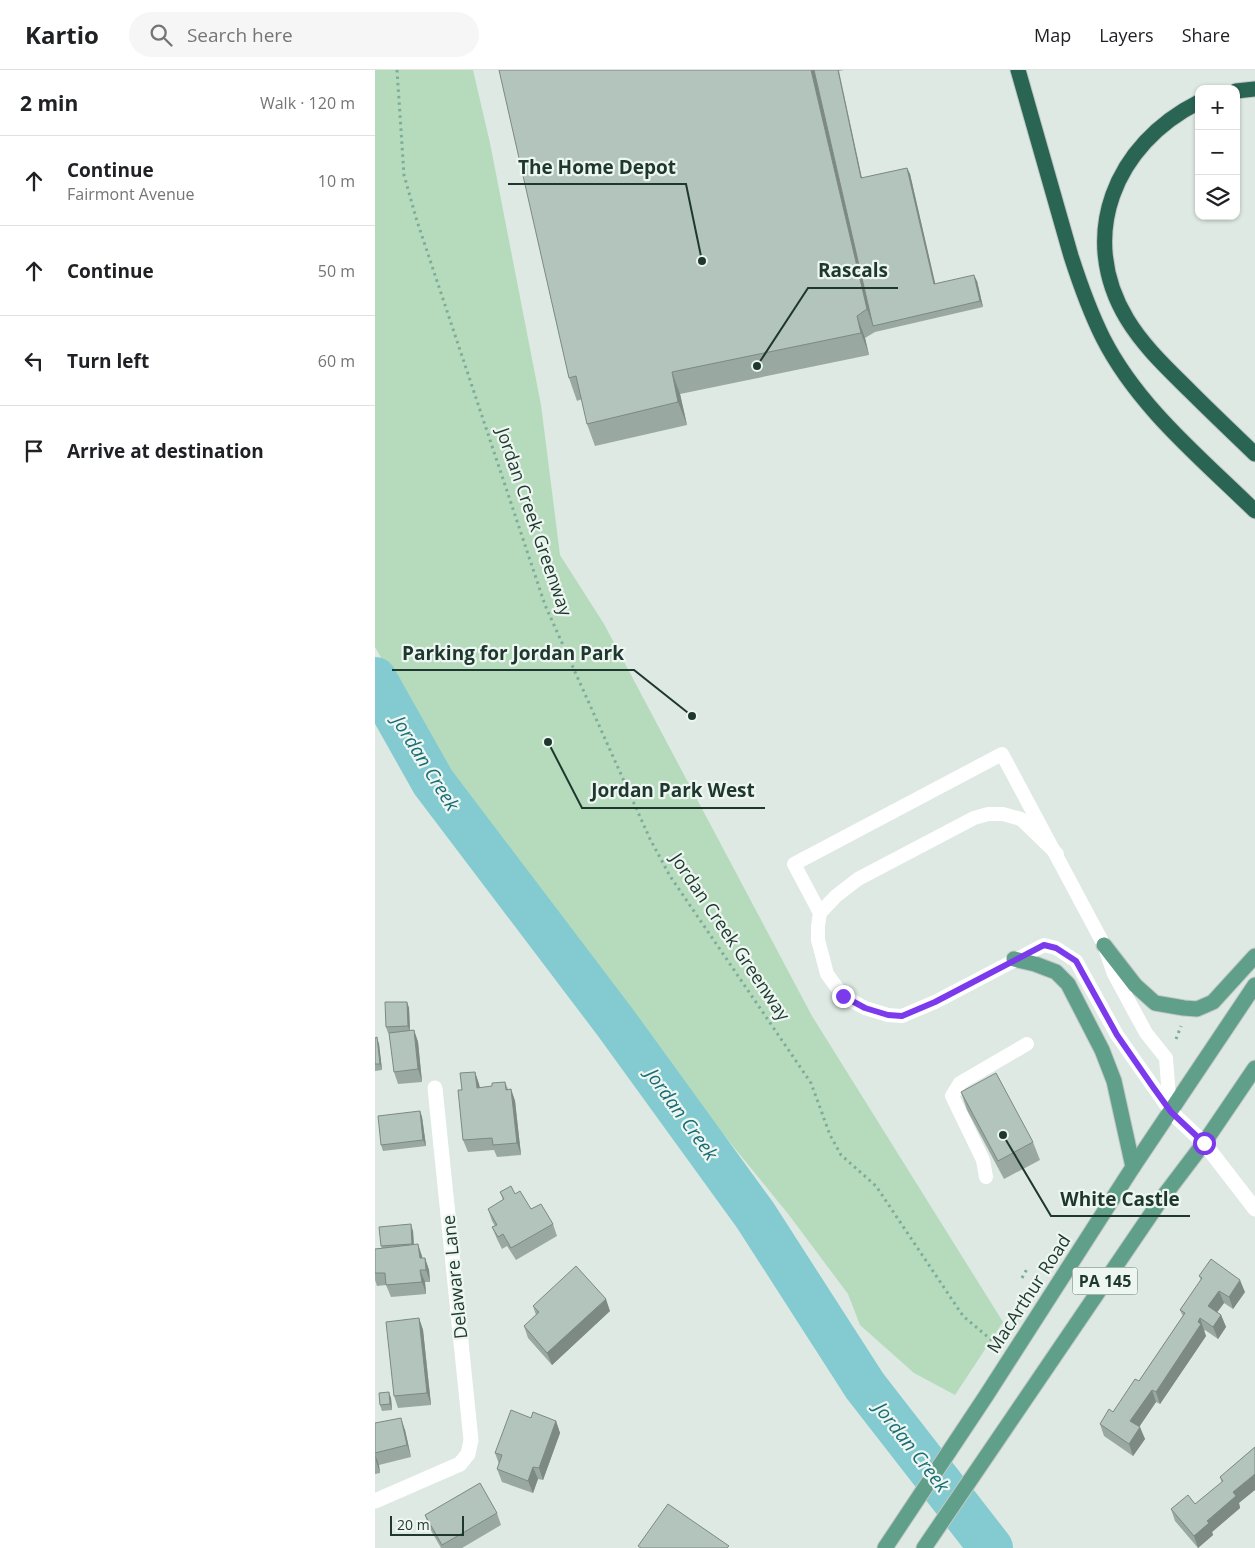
<!DOCTYPE html>
<meta charset="utf-8">
<style>
:root{--surface:#fff;--page:#f6f6f6;--text:#202124;--muted:#757577;--line:#e0e0e0}
body{margin:0;font-family:"Open Sans",sans-serif;background:var(--page);color:var(--text)}
.controls{position:absolute;right:15px;top:15px;display:grid;overflow:hidden;border-radius:10px;box-shadow:0 1px 4px #0004}
.controls button{width:45px;height:45px;display:grid;place-items:center;padding:0;border:0;border-bottom:1px solid var(--line);background:var(--surface);color:var(--text);font:25px sans-serif}
.scale{position:absolute;left:15px;bottom:12px;width:74px;box-sizing:border-box;padding-left:5px;border:2px solid #1f382f;border-top:0;font-size:14px;line-height:18px;white-space:nowrap;color:#1f382f;-webkit-text-stroke:4px #edf6f1;paint-order:stroke}
.stop{position:absolute;width:15px;height:15px;margin:-11px;border:4px solid #7c3aed;border-radius:50%;background:#fff}
.stop.end{background:#7c3aed;border-color:#fff;box-shadow:0 1px 5px #0008}
.list{margin:0;padding:0;list-style:none}
h2{display:flex;justify-content:space-between;align-items:center;height:65px;margin:0;padding:0 20px;font-size:21px}
h2 small{font-size:16px;font-weight:400;color:var(--muted)}
.list li{display:grid;grid-template-columns:32px 1fr auto;gap:15px;align-items:center;box-sizing:border-box;height:90px;padding:0 20px;border-top:1px solid var(--line)}
.list b{display:block;font-size:19px;white-space:nowrap}
.list p{margin:0;font-size:16px;white-space:nowrap;color:var(--muted)}
.list em{font-size:16px;font-style:normal;color:var(--muted)}
.icon{flex:none;width:28px;height:28px;fill:none;stroke:currentColor;stroke-width:2;stroke-linecap:round;stroke-linejoin:round}
.map{position:relative;flex:none;width:880px;height:1478px;overflow:hidden}
header{display:flex;align-items:center;gap:30px;box-sizing:border-box;height:70px;padding:0 25px;background:var(--surface);border-bottom:1px solid var(--line)}
header strong{font-size:24px}
nav{display:flex;gap:28px;margin-inline-start:auto;font-size:18px}
.search{width:350px;height:45px;background:var(--page);display:flex;align-items:center;gap:12px;box-sizing:border-box;padding:0 18px;border-radius:28px;color:var(--muted);font-size:19px}
main{display:flex}
aside{flex:1;background:var(--surface)}
.map>svg:first-child{display:block}
.green{fill:#b5dbbc}
.lines{fill:none;stroke-linecap:round;stroke-linejoin:round}
.river{stroke:#83cbd0;stroke-width:44}
.primary-casing{stroke:#c0c7c5;stroke-width:17}
.motorway-casing{stroke:#c0c7c5;stroke-width:17}
.path{stroke:#7dad9a;stroke-width:3;stroke-dasharray:2.5 4;stroke-linecap:butt}
.service{stroke:#fff;stroke-width:14}
.minor{stroke:#fff;stroke-width:15}
.primary{stroke:#609f8a;stroke-width:15}
.motorway{stroke:#2a6453;stroke-width:15}
.wall{fill:#99a9a1}
.shaded-wall{fill:#7d8983}
.building{fill:#b2c4bb;stroke:#7d8983}
.route{stroke:#7c3aed;stroke-width:6}
.labels{text-anchor:middle;stroke-width:4.5;stroke-linejoin:round;paint-order:stroke}
.shield{fill:#edf6f1;stroke:#5d7169;stroke-width:1}
.shield-label{font-size:16px;font-weight:bold;fill:#1f382f}
.street-label{font-size:18px;fill:#1f382f;stroke:#edf6f1}
.water-label{font-size:19px;font-style:italic;fill:#196d74;stroke:#edf6f1}
.leader{fill:none;stroke:#1f382f;stroke-width:2}
.callout-dot{fill:#1f382f;stroke:#edf6f1;stroke-width:2}
.callout-label{font-size:19px;text-anchor:middle;font-weight:bold;fill:#1f382f;stroke:#edf6f1;stroke-width:4.5;stroke-linejoin:round;paint-order:stroke}
</style>
<header>
<strong>Kartio</strong>
<div class="search"><svg class="icon" aria-label="search" viewBox="0 0 24 24"><circle cx="10" cy="10" r="6"/><path d="M15 15l6 6"/></svg>Search here</div>
<nav><a>Map</a><a>Layers</a><a>Share</a></nav>
</header>
<main>
<aside>
<h2>2 min<small>Walk · 120 m</small></h2>
<ul class="list">
<li><svg class="icon" aria-label="ahead" viewBox="0 0 24 24"><path d="M12 20V5M6 11l6-6 6 6"/></svg><div><b>Continue</b><p>Fairmont Avenue</p></div><em>10 m</em></li>
<li><svg class="icon" aria-label="ahead" viewBox="0 0 24 24"><path d="M12 20V5M6 11l6-6 6 6"/></svg><div><b>Continue</b></div><em>50 m</em></li>
<li><svg class="icon" aria-label="left" viewBox="0 0 24 24"><path d="M17 20v-9H6M10 6l-5 5 5 5"/></svg><div><b>Turn left</b></div><em>60 m</em></li>
<li><svg class="icon" aria-label="arrive" viewBox="0 0 24 24"><path d="M6 21V4h12l-3 4 3 4H6"/></svg><div><b>Arrive at destination</b></div></li>
</ul>
</aside>
<div class="map">
<svg width="880" height="1478" viewBox="0 0 880 1478">
<rect width="100%" height="100%" fill="#dde9e2"/>
<polygon class="green" points="0,0 98,0 115,73 166,335 185,485 229,554 437,946 628,1252 580,1325 539,1303 485,1255 473,1224 414,1145 218,904 159,823 90,734 0,577"/>
<g class="lines">
<polyline class="river" points="0,609 58,712 240,952 380,1145 490,1316 616,1478"/>
<g class="primary-casing">
<g id="primary">
<polyline points="729,875 760,915 780,933 809,938 822,939 838,932 880,886"/>
<polyline points="639,889 660,894 681,902 693,914 727,980 739,1011 758,1097"/>
<polyline points="510,1478 611,1326 758,1097 880,915"/>
<polyline points="549,1478 785,1131 829,1073 880,998"/>
</g>
</g>
<g class="motorway-casing">
<g id="motorway">
<path d="M643 0 696 186C705 214 715 242 728 268 763 337 826 388 880 441"/>
<polyline points="861,21 880,19"/>
<path d="M824 32C740 74 702 166 752 249 769 277 792 298 815 321 836 342 858 363 880 384"/>
</g>
</g>
<g class="path">
<polyline points="22,0 29,105 42,151 170,535 275,769 295,806 436,1013 455,1065 466,1085 501,1116 588,1246 620,1273"/>
<polyline points="801,969 806,956"/>
<polyline points="647,1208 652,1199"/>
</g>
<g class="service">
<polyline points="682,784 646,749 628,744 613,744 599,748 483,809 461,826 445,843 443,856 443,870 452,904 468,926 490,938 513,945 527,946 560,932 669,875 681,878 701,891 742,965 796,1042"/>
<polyline points="445,843 419,794 627,684 729,875 739,904 771,963 791,988 795,1041"/>
<polyline points="611,1107 608,1090 577,1026 585,1013 652,974"/>
</g>
<g class="minor">
<polyline points="796,1042 829,1073 880,1139"/>
<polyline points="0,1431 85,1394 93,1384 96,1370 60,1018"/>
</g>
<use href="#primary" class="primary"/>
<use href="#motorway" class="motorway"/>
</g>
<g class="wall">
<polygon points="439,0 469,0 464,1 487,108 532,98 535,104 560,214 602,211 608,237 500,262 490,268 494,285 305,324 312,355 220,376 212,354 207,329 202,331 194,308"/>
<polygon points="32,932 34,938 35,960 39,960 43,972 47,1012 23,1014 19,1002 15,963 13,963 11,957"/>
<polygon points="0,968 4,974 7,1000 0,1001"/>
<polygon points="100,1002 104,1014 105,1018 117,1016 130,1012 133,1019 136,1019 140,1031 146,1085 122,1087 119,1080 93,1082 88,1070 87,1020"/>
<polygon points="586,1022 658,1072 665,1090 629,1109 592,1040"/>
<polygon points="45,1041 47,1047 51,1076 8,1081 6,1075"/>
<polygon points="125,1122 140,1124 156,1139 178,1154 182,1166 141,1190 132,1176 127,1179 122,1169 117,1157 120,1156 117,1151 113,1139 128,1130"/>
<polygon points="38,1161 39,1175 47,1186 47,1188 50,1188 54,1200 55,1212 50,1212 51,1224 16,1227 11,1215 2,1216 0,1210 0,1179 7,1178 6,1176"/>
<polygon points="824,1206 870,1222 858,1239 849,1233 842,1242 846,1245 851,1257 843,1269 830,1260 829,1261 831,1266 785,1334 781,1332 764,1357 770,1369 758,1386 729,1366 725,1354 738,1342 764,1311 808,1246 805,1240 826,1210"/>
<polygon points="158,1236 235,1241 177,1295 153,1268 149,1256 161,1245"/>
<polygon points="44,1248 48,1260 56,1335 23,1338 19,1326"/>
<polygon points="16,1328 17,1340 7,1341 5,1335"/>
<polygon points="156,1348 181,1351 185,1363 168,1410 163,1409 158,1423 127,1412 122,1399 124,1394 120,1383"/>
<polygon points="0,1353 30,1360 36,1387 4,1395 5,1403 0,1404"/>
<polygon points="880,1377 864,1433 865,1438 837,1462 838,1465 823,1478 800,1451 796,1439 820,1434 847,1413 845,1407"/>
<polygon points="122,1443 126,1455 87,1478 66,1478 54,1457 50,1445"/>
</g>
<g class="shaded-wall">
<polygon points="436,0 439,0 498,256 492,239"/>
<polygon points="463,0 488,114 486,108"/>
<polygon points="532,98 535,104 562,221 559,214"/>
<polygon points="599,205 602,211 608,237 605,231"/>
<polygon points="482,246 490,268 494,285 486,263"/>
<polygon points="297,302 305,324 312,355 303,332"/>
<polygon points="32,932 34,938 35,962 33,956"/>
<polygon points="39,960 43,972 47,1012 43,999"/>
<polygon points="2,967 4,974 7,1000 5,994"/>
<polygon points="100,1002 104,1014 107,1030 102,1018"/>
<polygon points="136,1019 140,1031 146,1085 142,1073"/>
<polygon points="45,1041 47,1047 51,1076 48,1070"/>
<polygon points="36,1154 38,1161 39,1180 37,1174"/>
<polygon points="43,1174 47,1186 49,1200 45,1188"/>
<polygon points="50,1188 54,1200 55,1212 51,1200"/>
<polygon points="45,1200 50,1212 51,1224 47,1212"/>
<polygon points="865,1210 870,1222 858,1239 854,1227"/>
<polygon points="844,1221 849,1233 838,1248 833,1236"/>
<polygon points="231,1229 235,1241 177,1295 172,1283"/>
<polygon points="846,1245 851,1257 843,1269 838,1257"/>
<polygon points="44,1248 48,1260 56,1335 52,1323"/>
<polygon points="825,1248 831,1266 785,1334 781,1322"/>
<polygon points="777,1320 781,1332 760,1363 755,1351"/>
<polygon points="14,1322 16,1328 17,1340 15,1334"/>
<polygon points="26,1348 30,1360 36,1387 32,1375"/>
<polygon points="181,1351 185,1363 168,1410 164,1398"/>
<polygon points="765,1357 770,1369 758,1386 754,1374"/>
<polygon points="0,1384 4,1395 5,1403 1,1391"/>
<polygon points="158,1397 163,1409 158,1423 153,1411"/>
<polygon points="880,1404 880,1420 864,1433 865,1438 837,1462 838,1465 823,1478 819,1466 858,1422"/>
</g>
<g class="building">
<polygon points="124,0 436,0 492,239 482,246 486,263 297,302 303,332 212,354 201,306 194,308"/>
<polygon points="439,0 463,0 486,108 532,98 559,214 599,205 605,231 498,256"/>
<polygon points="10,932 32,932 33,956 11,957"/>
<polygon points="39,960 43,999 19,1002 14,963"/>
<polygon points="2,967 5,994 0,994 0,968"/>
<polygon points="100,1002 102,1018 117,1016 117,1013 130,1012 131,1020 136,1019 142,1073 118,1075 117,1068 88,1070 83,1020 87,1020 85,1003"/>
<polygon points="621,1003 658,1072 623,1091 586,1022"/>
<polygon points="45,1041 48,1070 6,1075 3,1046"/>
<polygon points="136,1116 140,1124 145,1121 156,1139 166,1134 178,1154 136,1178 128,1164 123,1167 117,1157 122,1155 113,1139 129,1129 125,1122"/>
<polygon points="36,1154 37,1174 6,1176 4,1157"/>
<polygon points="43,1174 45,1188 50,1188 51,1200 45,1200 47,1212 11,1215 10,1203 0,1203 0,1179"/>
<polygon points="836,1189 865,1210 854,1227 844,1221 833,1236 846,1245 838,1257 825,1248 823,1252 826,1254 781,1322 777,1320 755,1351 765,1357 754,1374 725,1354 734,1339 738,1342 760,1309 764,1311 810,1243 805,1240 827,1208 824,1206"/>
<polygon points="201,1196 231,1229 172,1283 149,1256 164,1242 158,1236"/>
<polygon points="44,1248 52,1323 19,1326 11,1252"/>
<polygon points="14,1322 15,1334 5,1335 4,1323"/>
<polygon points="136,1340 156,1348 158,1342 181,1351 164,1398 158,1397 153,1411 122,1399 127,1385 120,1383"/>
<polygon points="26,1348 32,1375 0,1383 0,1353"/>
<polygon points="880,1377 880,1404 858,1422 861,1426 832,1451 834,1453 819,1466 796,1439 813,1425 820,1434 848,1411 845,1407"/>
<polygon points="105,1413 122,1443 67,1475 50,1445"/>
<polygon points="293,1434 354,1476 352,1478 266,1478 263,1476"/>
</g>
<g class="lines">
<polyline class="route" points="468,926 490,938 513,945 527,946 560,932 669,875 681,878 701,891 742,965 778,1017 796,1042 829,1073"/>
</g>
<g class="labels">
<rect class="shield" x="697.5" y="1197.5" width="65" height="27" rx="4"/>
<g class="shield-label">
<text x="730" y="1217">PA 145</text>
</g>
<g class="street-label">
<text transform="translate(159 452) rotate(71)" y="6">Jordan Creek Greenway</text>
<text transform="translate(355 867) rotate(56)" y="6">Jordan Creek Greenway</text>
<text transform="translate(80 1207) rotate(-96)" y="6">Delaware Lane</text>
<text transform="translate(654 1224) rotate(-57)" y="6">MacArthur Road</text>
</g>
<g class="water-label">
<text transform="translate(51 693) rotate(58)" y="7">Jordan Creek</text>
<text transform="translate(307 1044) rotate(54)" y="7">Jordan Creek</text>
<text transform="translate(537 1377) rotate(52)" y="7">Jordan Creek</text>
</g>
</g>
<path class="leader" d="M327 191L311 114H133M382 296L433 218H523M317 646L259 600H17M173 672L207 738H390M628 1065L676 1146H815"/>
<g class="callout-dot">
<circle cx="327" cy="191" r="5"/>
<circle cx="382" cy="296" r="5"/>
<circle cx="317" cy="646" r="5"/>
<circle cx="173" cy="672" r="5"/>
<circle cx="628" cy="1065" r="5"/>
</g>
<g class="callout-label">
<text x="222" y="104">The Home Depot</text>
<text x="478" y="207">Rascals</text>
<text x="138" y="590">Parking for Jordan Park</text>
<text x="298" y="727">Jordan Park West</text>
<text x="745" y="1136">White Castle</text>
</g>
</svg>
<div class="controls">
<button>+</button>
<button>−</button>
<button><svg class="icon" aria-label="layers" viewBox="0 0 24 24"><path d="M12 4l9 5-9 5-9-5zM3 14l9 5 9-5"/></svg></button>
</div>
<div class="scale">20 m</div>
<div class="stop" style="left:829px;top:1073px"></div>
<div class="stop end" style="left:468px;top:926px"></div>
</div>
</main>
